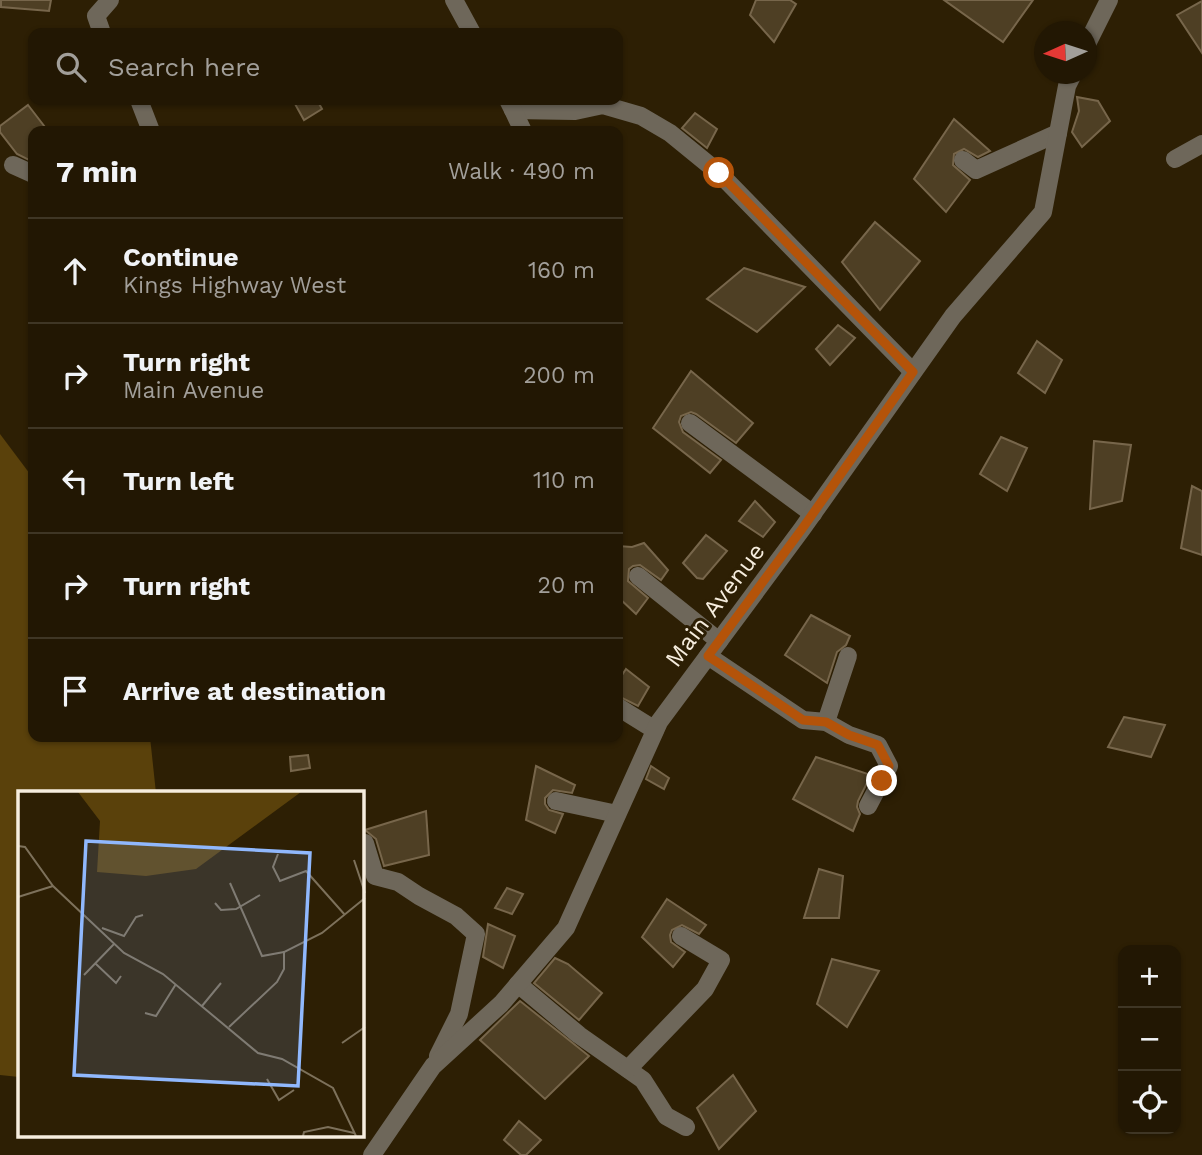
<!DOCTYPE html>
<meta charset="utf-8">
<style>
:root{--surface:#221703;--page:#2a200d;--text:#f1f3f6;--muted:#a29f9a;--line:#3f3625}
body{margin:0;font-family:"Work Sans",sans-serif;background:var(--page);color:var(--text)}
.controls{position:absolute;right:21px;bottom:21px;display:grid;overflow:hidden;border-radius:14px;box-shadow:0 2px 5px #0004}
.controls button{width:63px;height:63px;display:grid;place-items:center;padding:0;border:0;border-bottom:2px solid var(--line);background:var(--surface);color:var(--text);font:35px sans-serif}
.compass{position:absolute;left:1034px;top:21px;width:63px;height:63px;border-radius:50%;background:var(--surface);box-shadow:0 2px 5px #0004;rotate:267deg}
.stop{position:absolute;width:21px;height:21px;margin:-16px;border:5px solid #b45309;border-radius:50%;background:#fff}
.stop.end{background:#b45309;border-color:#fff;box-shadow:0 2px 7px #0008}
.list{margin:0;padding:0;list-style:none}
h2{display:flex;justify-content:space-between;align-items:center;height:91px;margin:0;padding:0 28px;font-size:30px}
h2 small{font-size:23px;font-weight:400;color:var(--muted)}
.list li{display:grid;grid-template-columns:46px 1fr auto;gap:21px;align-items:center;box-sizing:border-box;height:105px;padding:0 28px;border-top:2px solid var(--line)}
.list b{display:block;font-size:26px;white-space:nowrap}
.list p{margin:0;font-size:23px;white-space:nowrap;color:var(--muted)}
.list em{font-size:23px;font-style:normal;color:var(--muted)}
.icon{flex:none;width:38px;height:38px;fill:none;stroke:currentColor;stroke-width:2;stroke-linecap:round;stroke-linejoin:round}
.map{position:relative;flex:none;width:1202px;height:1155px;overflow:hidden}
.search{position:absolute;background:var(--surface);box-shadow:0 2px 5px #0004;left:28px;top:28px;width:595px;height:77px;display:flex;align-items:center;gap:18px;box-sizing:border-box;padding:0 24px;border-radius:14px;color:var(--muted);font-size:26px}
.panel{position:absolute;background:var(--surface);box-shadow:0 2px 5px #0004;left:28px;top:126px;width:595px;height:616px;border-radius:14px}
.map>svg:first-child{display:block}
.green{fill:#5a410b}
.building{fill:#4e3f24;stroke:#77664b;stroke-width:2}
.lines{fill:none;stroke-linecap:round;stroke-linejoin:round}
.minor{stroke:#6e675a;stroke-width:18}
.route{stroke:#b45309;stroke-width:9}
.labels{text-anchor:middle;stroke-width:6;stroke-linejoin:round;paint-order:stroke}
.street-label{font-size:24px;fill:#f6edde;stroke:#2d1f04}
.inset-road{fill:none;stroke:#7d715b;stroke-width:2}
.view{fill:#90b8fd;fill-opacity:0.15;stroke:#90b8fd;stroke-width:3.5}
.inset-edge{fill:none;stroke:#f6edde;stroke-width:3.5}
</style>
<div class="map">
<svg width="1202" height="1155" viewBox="0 0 1202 1155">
<rect width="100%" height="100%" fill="#2d1f04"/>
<polygon class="green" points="0,434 33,478 33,737 150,737 156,793 19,793 19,1077 0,1075"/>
<g class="building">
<polygon points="1,0 51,0 49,11 1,7"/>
<polygon points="756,0 790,0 796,4 774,42 750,15"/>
<polygon points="944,0 1033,0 1003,42"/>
<polygon points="1202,1 1202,53 1177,15"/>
<polygon points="1077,97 1098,101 1110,121 1082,147 1072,132 1079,111"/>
<polygon points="302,100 317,100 322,109 304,120 295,104"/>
<polygon points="28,105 48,131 33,131 33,162 17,154 0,132 0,126"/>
<polygon points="695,113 717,129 707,148 682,128"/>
<polygon points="954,119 990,151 978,157 964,149 954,154 953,165 970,180 946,212 914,179"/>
<polygon points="875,222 920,261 880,310 842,262"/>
<polygon points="744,268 805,287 757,332 707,299"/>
<polygon points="838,325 855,338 830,365 816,349"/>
<polygon points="1037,341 1062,360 1045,393 1018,373"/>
<polygon points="691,371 753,423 736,443 696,414 691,412 681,416 679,422 683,432 721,460 710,473 653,428"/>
<polygon points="1001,437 1027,448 1007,491 980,474"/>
<polygon points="1094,441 1131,445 1122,501 1090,509"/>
<polygon points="1192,486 1202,491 1202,555 1181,548"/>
<polygon points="755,501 775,522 763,537 739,521"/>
<polygon points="706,535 727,551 703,579 697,578 683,563"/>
<polygon points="644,543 668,570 661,580 640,565 633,566 629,569 628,581 648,598 636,614 618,597 618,546 632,547"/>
<polygon points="811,615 850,636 846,645 837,652 827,683 785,655"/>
<polygon points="626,669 649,687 638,706 618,696 618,681"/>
<polygon points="1124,717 1165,725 1151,757 1108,747"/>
<polygon points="308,755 310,768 291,771 290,757"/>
<polygon points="816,757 871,775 858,801 857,807 860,814 853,831 793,799"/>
<polygon points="536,766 575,785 572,793 553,790 545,798 545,804 549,810 563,814 555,833 526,820"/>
<polygon points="651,766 669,778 664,789 646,779"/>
<polygon points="426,811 429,855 384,866 376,839 365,830"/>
<polygon points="819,869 843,876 839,918 804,918"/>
<polygon points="507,888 523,894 512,914 495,908"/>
<polygon points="667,899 706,925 699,934 682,925 672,930 670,935 671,942 685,952 673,967 642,937"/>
<polygon points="488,924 515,936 503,968 483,957"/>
<polygon points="555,958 568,964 602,993 579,1020 534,983"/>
<polygon points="832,959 879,971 847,1027 817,1004"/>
<polygon points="520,1001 589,1056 545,1099 480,1040"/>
<polygon points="733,1075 756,1111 719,1149 697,1108"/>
<polygon points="519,1121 541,1140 526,1155 521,1155 504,1140"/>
</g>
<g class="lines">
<g class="minor">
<polyline points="454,0 472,33"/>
<polyline points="102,33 96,16 110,0"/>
<polyline points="1086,46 1109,0"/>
<polyline points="139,100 151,131"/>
<polyline points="508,100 513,110 575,111 603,105 641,116 670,133 719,173 913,372"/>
<polyline points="513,110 523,131"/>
<polyline points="1175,159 1202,144"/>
<polyline points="963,160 976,170 1058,133"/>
<polyline points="13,165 33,174"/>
<polyline points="690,423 813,514"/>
<polyline points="638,576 719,641"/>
<polyline points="708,656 803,720 826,722 849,735 878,745 889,766 868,806"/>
<polyline points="618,707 655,730"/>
<polyline points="826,722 848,656"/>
<polyline points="556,801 617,814"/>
<polyline points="365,843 375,876 398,882 419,896 456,916 476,934 459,1014 438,1056"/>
<polyline points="518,984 579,1035 643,1080 666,1116 686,1127"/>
<polyline points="628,1069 705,989 721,960 681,936"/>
<polyline points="372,1155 433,1066 501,1004 566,928 659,722 802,529 953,316 1043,212 1067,86 1073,74"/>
</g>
</g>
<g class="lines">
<polyline class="route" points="719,173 913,372 802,529 708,656 803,720 826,722 849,735 878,745 889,766 882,781"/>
</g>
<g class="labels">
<g class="street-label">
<text transform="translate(715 605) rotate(-53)" y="8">Main Avenue</text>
</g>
</g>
<g transform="translate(18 791)">
<rect width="346" height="346" fill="#2d1f04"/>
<path d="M60 1H283L178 78 128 85 79 81 82 30Z" fill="#5a410b"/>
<path class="inset-road" d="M0 55 7 56 35 95 106 162 145 183 240 262 264 268 315 297 338 345M260 63 255 76 262 90 288 80 327 124M336 69 347 102M212 92 244 165 266 161M0 106 35 95M197 112 203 119 218 118 242 104M84 137 106 145 118 126 125 124M78 173 98 192 103 185M66 184 96 153M184 215 203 192M127 222 138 225 158 193M211 236 259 191 266 178V161L304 142 347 107M324 252 347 236M249 288 261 309 276 299M285 345 286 341 310 336 336 342"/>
<path class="view" d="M68 50 292 62 280 295 56 284Z"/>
<rect width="346" height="346" class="inset-edge"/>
</g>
</svg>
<div class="controls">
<button>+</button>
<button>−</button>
<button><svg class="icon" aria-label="locate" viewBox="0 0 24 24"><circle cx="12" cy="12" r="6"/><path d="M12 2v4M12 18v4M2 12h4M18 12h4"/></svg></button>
</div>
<svg class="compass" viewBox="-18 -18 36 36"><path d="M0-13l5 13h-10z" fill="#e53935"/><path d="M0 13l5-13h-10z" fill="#a29f9a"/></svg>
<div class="stop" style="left:719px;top:173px"></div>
<div class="stop end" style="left:882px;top:781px"></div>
<div class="search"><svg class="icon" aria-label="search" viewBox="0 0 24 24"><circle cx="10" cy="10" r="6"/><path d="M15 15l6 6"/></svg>Search here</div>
<section class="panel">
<h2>7 min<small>Walk · 490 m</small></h2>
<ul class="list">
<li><svg class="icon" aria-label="ahead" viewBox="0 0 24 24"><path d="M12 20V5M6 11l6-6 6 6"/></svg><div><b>Continue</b><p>Kings Highway West</p></div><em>160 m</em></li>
<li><svg class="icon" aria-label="right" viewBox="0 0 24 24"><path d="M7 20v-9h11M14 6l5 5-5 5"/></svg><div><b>Turn right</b><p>Main Avenue</p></div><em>200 m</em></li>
<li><svg class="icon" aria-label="left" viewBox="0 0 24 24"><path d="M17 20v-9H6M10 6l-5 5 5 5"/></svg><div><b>Turn left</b></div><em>110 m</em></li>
<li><svg class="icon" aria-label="right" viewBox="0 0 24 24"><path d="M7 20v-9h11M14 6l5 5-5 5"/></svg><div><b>Turn right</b></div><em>20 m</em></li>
<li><svg class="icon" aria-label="arrive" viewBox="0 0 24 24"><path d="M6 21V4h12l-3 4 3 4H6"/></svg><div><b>Arrive at destination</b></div></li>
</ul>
</section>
</div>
